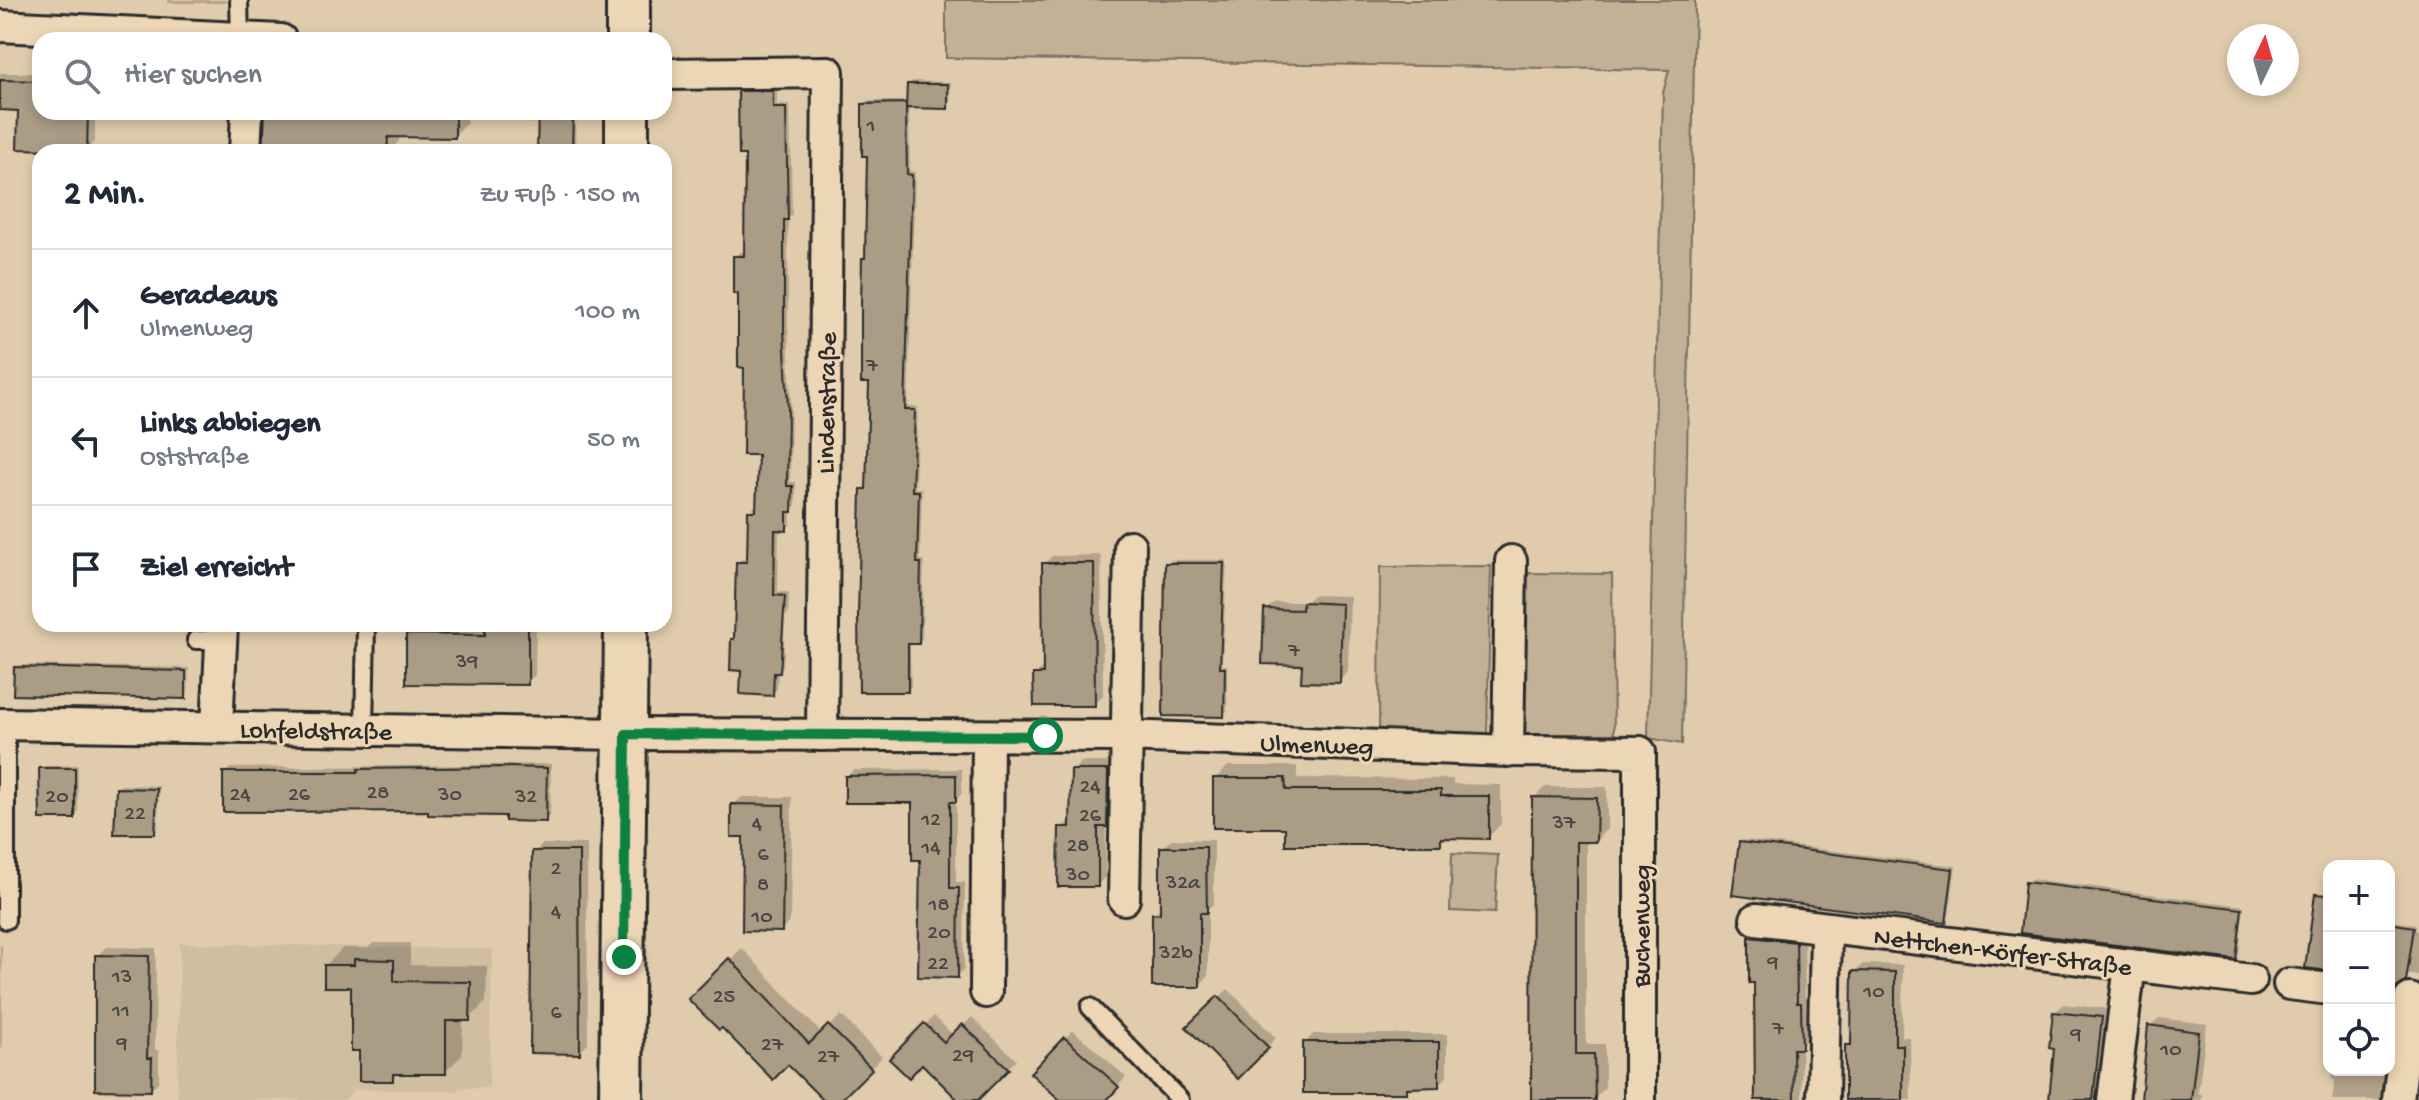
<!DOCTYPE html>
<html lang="de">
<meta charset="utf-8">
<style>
:root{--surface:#fff;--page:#f2f2f3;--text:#1f2937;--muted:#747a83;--line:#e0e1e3}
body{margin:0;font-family:"Gochi Hand",sans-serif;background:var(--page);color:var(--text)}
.controls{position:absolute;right:24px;bottom:24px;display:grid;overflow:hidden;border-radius:16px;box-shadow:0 4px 12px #0003}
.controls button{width:72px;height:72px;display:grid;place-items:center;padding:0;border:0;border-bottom:2px solid var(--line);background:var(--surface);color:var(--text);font:40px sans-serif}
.compass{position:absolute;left:2227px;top:24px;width:72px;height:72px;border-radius:50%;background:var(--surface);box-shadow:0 4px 12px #0003;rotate:5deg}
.stop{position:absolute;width:24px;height:24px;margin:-18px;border:6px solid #0b8043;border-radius:50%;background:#fff}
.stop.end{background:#0b8043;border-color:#fff;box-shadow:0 2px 8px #0008}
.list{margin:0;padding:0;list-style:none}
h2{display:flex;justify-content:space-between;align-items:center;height:104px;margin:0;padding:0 32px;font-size:34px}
h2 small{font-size:26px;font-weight:400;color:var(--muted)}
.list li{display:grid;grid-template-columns:52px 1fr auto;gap:24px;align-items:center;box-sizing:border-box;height:128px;padding:0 32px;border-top:2px solid var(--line)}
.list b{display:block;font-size:30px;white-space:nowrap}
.list p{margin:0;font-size:26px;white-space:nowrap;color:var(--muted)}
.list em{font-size:26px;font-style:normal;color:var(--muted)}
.icon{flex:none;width:44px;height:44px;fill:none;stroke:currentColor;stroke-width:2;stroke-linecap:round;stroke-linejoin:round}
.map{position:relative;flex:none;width:2419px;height:1100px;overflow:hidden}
.search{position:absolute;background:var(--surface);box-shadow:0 4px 12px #0003;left:32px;top:32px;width:640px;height:88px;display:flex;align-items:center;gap:20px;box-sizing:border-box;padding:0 28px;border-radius:24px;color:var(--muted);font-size:30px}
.panel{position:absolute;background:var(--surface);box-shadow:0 4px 12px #0003;left:32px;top:144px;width:640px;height:488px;border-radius:24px}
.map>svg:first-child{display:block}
.built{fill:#d0bea1}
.green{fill:#c2b197;stroke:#766e61;stroke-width:2}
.shadow{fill:#0003}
.building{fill:#ab9c86;stroke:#2b2b2b;stroke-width:2}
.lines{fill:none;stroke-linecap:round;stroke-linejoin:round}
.lane-casing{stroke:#2b2b2b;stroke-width:22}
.street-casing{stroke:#2b2b2b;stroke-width:36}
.secondary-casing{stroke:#2b2b2b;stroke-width:48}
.lane{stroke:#ecd6b5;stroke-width:16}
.street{stroke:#ecd6b5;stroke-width:30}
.secondary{stroke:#ecd6b5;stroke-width:42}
.route{stroke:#0b8043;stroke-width:10}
.labels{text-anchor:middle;stroke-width:6;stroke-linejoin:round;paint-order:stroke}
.number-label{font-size:22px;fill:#4b4742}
.street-label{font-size:26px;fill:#2b2b2b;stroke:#ecd6b5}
</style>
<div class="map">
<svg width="2419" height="1100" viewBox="0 0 2419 1100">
<rect width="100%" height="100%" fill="#e0ccad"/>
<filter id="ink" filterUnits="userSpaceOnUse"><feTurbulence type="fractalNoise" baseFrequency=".0125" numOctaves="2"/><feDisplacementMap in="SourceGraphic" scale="16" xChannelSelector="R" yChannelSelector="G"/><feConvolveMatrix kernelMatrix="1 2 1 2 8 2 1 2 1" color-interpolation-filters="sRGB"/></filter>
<g filter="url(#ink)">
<polygon class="built" points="180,943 492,949 489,1088 459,1088 459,1091 355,1089 345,1100 177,1100"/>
<g class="green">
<polygon points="946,0 1695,0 1682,744 1648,738 1663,93 1669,70 946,58"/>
<polygon points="1491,566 1487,733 1379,731 1380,567"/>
<polygon points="1520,573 1612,574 1614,734 1518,734"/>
<polygon points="1452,853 1498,855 1495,913 1450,911"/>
</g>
<g class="shadow">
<polygon points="167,0 228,0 225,3 167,3"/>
<polygon points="0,73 40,73 40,112 95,112 95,141 86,149 20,109 0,108"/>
<polygon points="913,81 951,82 950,103 947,107 909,106 910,171 915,172 908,407 918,407 915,488 922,488 920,560 924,560 922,639 918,642 910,642 911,686 907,690 863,490 867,486 871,381 867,257 869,154 864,104 867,101 908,101 909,84"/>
<polygon points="777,87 777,105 790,105 792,214 788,218 788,324 791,403 790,482 796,482 796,505 791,510 791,524 786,529 779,528 778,592 789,592 788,614 785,616 783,666 778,671 777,689 772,694 743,669 733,640 736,637 738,563 742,559 749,559 750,512 754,507 759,508 760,453 746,366 735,257 740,252 746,252 747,153 740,92 745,88"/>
<polygon points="266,112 467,112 467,123 454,136 400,135 399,141 389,152 264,152"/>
<polygon points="522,112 576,112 575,151 539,152 540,123 522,122"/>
<polygon points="1101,555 1103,695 1094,704 1035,675 1045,666 1044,564 1052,556"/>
<polygon points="1171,560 1227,560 1222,665 1227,665 1227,711 1223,715 1167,564"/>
<polygon points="1313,595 1350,596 1348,672 1339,681 1304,663 1266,610 1275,602 1306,602"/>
<polygon points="408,624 487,628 487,624 536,624 535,675 527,683 408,682"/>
<polygon points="20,665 189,668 188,693 185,697 16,668"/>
<polygon points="1081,762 1116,762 1115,817 1106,826 1105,877 1097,885 1061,828 1072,820 1073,771"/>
<polygon points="551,764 550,815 545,819 507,814 430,809 225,773 230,768"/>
<polygon points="78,765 78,813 74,817 41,769 45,766"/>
<polygon points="1228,766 1297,766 1297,778 1453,779 1453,784 1501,785 1501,824 1488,837 1447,836 1440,843 1287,826 1215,779"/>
<polygon points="962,769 962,793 956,800 956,882 965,882 964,969 957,976 922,858 914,801 847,776 854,770"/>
<polygon points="121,785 159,786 158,829 154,832 118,789"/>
<polygon points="1545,787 1607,787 1607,829 1596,840 1586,840 1586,1044 1605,1044 1605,1088 1594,1099 1533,1099 1534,798"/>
<polygon points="742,797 792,797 790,921 782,930 733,805"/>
<polygon points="1171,839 1214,840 1214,903 1208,909 1208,976 1200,985 1154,914 1162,906 1162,848"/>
<polygon points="1744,840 1956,866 1949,917 1945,921 1741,843"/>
<polygon points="543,844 587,844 588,1043 580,1052 534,852"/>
<polygon points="2031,879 2244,906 2239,954 2235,958 2027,883"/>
<polygon points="2389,921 2416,924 2415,930 2419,931 2419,976 2389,972"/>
<polygon points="1759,930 1804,934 1805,996 1809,996 1809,1038 1801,1046 1802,1100 1757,1100 1756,981 1751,938"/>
<polygon points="373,943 410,943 410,965 487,966 486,1002 469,1019 463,1019 462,1055 445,1072 400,1072 392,1079 361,1049 353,985 326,965 343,948 368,948"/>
<polygon points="0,945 2,945 2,1048 0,1050"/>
<polygon points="106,947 156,948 155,1050 159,1050 159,1081 151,1089 97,956"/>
<polygon points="742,948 822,1034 841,1015 882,1057 838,1100 825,1100 788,1062 722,1025 690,999"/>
<polygon points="1863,964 1903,965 1902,1037 1910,1037 1911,1100 1847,1100 1847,1046 1853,1040 1854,972"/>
<polygon points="1228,989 1276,1038 1238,1076 1189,1027"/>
<polygon points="2064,1004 2110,1009 2099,1100 2051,1100 2057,1047 2055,1012"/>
<polygon points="934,1016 953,1035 972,1017 1016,1060 976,1100 961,1100 922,1062 892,1059"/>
<polygon points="2159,1018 2207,1024 2198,1093 2202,1094 2201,1100 2142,1100 2150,1026"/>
<polygon points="1073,1030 1126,1077 1105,1100 1063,1100 1065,1038"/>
<polygon points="1313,1034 1447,1034 1447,1077 1438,1085 1412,1085 1406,1091 1305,1043"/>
<polygon points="2389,1041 2393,1042 2387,1100 2332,1100 2335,1080 2331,1079 2332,1070 2389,1070"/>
</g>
<g class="building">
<polygon points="0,80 40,81 40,112 88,112 87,151 17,149 18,111 0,110"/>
<polygon points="907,84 948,84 948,109 906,108 907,174 912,175 905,410 915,410 912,491 919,491 917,563 921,563 919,644 908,644 908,692 859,692 858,616 861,489 866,489 869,383 861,383 861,303 862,258 865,258 867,156 862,156 862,104 906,103 906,108"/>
<polygon points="738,91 773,91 773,108 786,108 788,220 784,220 784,330 788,408 787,486 793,486 792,512 787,512 787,531 775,530 774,595 785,596 780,673 774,673 773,696 740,694 741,671 730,670 731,639 734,639 736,562 747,562 748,511 756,511 758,455 743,455 744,368 738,367 738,294 733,294 733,256 744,256 745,155 739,155"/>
<polygon points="265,112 455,112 455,138 388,137 387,152 263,152"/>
<polygon points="538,112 573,112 572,152 537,152"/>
<polygon points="1042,563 1094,563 1095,706 1034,706 1033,674 1043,674"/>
<polygon points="1165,563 1224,563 1220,668 1225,668 1224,717 1163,716"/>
<polygon points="1303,602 1342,604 1340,683 1301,682 1302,665 1262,664 1264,609 1302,610"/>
<polygon points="485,624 528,624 528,685 406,684 406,634 485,635"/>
<polygon points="14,667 186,671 186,699 13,695"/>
<polygon points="506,767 547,768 546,822 505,821 505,816 428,815 428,811 223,812 223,772 358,772 358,769"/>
<polygon points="39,768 75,768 75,819 40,819"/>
<polygon points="1071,770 1108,770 1107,827 1098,827 1098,887 1058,887 1059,827 1070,827"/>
<polygon points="956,775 956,802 950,802 950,888 959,888 958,978 918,977 920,860 912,860 912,803 845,803 845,776"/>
<polygon points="1213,778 1285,778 1286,790 1441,790 1441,796 1489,796 1489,839 1441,838 1441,845 1285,845 1285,828 1213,828"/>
<polygon points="116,788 157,789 155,834 114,834"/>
<polygon points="1532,797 1597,798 1596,842 1576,842 1576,1054 1594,1054 1595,1100 1531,1100"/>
<polygon points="731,804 784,805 782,932 742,931 743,837 731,837"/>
<polygon points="1739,842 1953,869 1946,923 1732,895"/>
<polygon points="1160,847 1206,847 1207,913 1200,913 1200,987 1152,987 1152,913 1160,914"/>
<polygon points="532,851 579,851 580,1054 530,1053"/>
<polygon points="2025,882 2242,909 2236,960 2020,933"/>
<polygon points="2315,894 2329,895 2329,971 2305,968"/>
<polygon points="2389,923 2414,927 2406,982 2395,989 2391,1006 2389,1006"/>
<polygon points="1749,937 1796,942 1797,1003 1801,1003 1802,1049 1793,1049 1794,1100 1755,1100 1754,983 1749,983"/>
<polygon points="95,955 149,956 147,1058 152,1058 151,1091 95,1090"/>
<polygon points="729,958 809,1044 828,1025 872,1069 841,1100 823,1100 788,1065 773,1080 722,1028 719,1030 688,999"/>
<polygon points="354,959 394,960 394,981 471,982 470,1021 446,1021 446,1074 393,1074 393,1081 359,1081 359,1051 351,1051 351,987 324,987 324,965 354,965"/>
<polygon points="1852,971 1895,972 1895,1045 1903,1045 1903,1100 1845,1100 1845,1045 1851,1045"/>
<polygon points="1218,996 1269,1048 1238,1079 1186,1027"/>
<polygon points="2053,1012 2102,1017 2093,1100 2049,1100 2054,1049 2049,1048"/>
<polygon points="924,1023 944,1042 962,1024 1009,1069 978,1100 958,1100 922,1064 909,1078 889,1059"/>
<polygon points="2148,1025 2199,1032 2191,1100 2141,1100"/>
<polygon points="1064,1037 1119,1087 1107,1100 1060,1100 1030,1073"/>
<polygon points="1303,1042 1439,1042 1439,1087 1407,1088 1407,1093 1303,1093"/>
</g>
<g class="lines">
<g class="lane-casing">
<g id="lane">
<polyline points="239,0 240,38"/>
<polyline points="196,640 221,640"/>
<polyline points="364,730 366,624"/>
<polyline points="6,920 6,724"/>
<polyline points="1090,1007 1180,1100"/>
</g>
</g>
<g class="street-casing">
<g id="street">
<polyline points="0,26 281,40"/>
<polyline points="664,74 828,72 822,735"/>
<polyline points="245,152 247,112"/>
<polyline points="0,724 626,734 1125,736 1508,751 1640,752 1640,1100"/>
<polyline points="217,727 222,624"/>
<polyline points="1508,751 1511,561"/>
<polyline points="1124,899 1130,546"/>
<polyline points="1756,919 2251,980"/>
<polyline points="2289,984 2329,989"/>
<polyline points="986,992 988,736"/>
<polyline points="1823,1100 1826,929"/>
<polyline points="2113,1100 2130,965"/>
<polyline points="2398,1100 2410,999"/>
</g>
</g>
<g class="secondary-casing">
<g id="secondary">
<polyline points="628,40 628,0"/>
<polyline points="627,152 627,112"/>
<polyline points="621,1100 626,624"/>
</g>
</g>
<use href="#lane" class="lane"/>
<use href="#street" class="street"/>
<use href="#secondary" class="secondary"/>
</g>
</g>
<g class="lines" filter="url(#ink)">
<polyline class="route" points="624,957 626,734 1045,736"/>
</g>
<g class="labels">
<g class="number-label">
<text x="871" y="131">1</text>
<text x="872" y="371">7</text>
<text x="1294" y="656">7</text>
<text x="467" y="667">39</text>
<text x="1090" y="792">24</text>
<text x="378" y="798">28</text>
<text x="240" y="800">24</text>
<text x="299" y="800">26</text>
<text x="450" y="800">30</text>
<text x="57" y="802">20</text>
<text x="526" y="802">32</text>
<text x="135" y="819">22</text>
<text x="1090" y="821">26</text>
<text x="931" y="825">12</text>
<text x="1564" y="828">37</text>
<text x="757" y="829">4</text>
<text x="1078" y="851">28</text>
<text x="931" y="853">14</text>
<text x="763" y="860">6</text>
<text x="556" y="874">2</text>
<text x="1078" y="880">30</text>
<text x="1183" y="888">32a</text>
<text x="763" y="890">8</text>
<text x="939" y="910">18</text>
<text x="556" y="917">4</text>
<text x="762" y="922">10</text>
<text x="939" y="938">20</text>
<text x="1176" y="958">32b</text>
<text x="1773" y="968">9</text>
<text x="938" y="969">22</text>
<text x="122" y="982">13</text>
<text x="1874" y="997">10</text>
<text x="724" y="1002">25</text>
<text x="121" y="1016">11</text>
<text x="556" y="1018">6</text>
<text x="1778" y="1034">7</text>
<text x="2076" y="1040">9</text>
<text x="122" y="1049">9</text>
<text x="772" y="1050">27</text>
<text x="2171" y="1055">10</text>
<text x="963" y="1061">29</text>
<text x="828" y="1062">27</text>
</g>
<g class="street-label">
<text transform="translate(825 403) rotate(-89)" y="9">Lindenstraße</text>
<text transform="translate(316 729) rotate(1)" y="9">Lohfeldstraße</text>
<text transform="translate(1317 743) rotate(2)" y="9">Ulmenweg</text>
<text transform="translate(1640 926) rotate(-90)" y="9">Buchenweg</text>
<text transform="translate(2003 950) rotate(7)" y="9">Nettchen-Körfer-Straße</text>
</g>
</g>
</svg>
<div class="controls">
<button>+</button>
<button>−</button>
<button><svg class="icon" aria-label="locate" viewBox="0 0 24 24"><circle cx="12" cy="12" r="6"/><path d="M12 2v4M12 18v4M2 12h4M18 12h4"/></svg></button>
</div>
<svg class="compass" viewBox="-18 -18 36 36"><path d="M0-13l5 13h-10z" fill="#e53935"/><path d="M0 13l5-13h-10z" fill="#747a83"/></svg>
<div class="stop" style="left:1045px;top:736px"></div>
<div class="stop end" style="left:624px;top:957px"></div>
<div class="search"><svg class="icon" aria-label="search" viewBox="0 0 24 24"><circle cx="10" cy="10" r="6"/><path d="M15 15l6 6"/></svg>Hier suchen</div>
<section class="panel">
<h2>2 Min.<small>Zu Fuß · 150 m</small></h2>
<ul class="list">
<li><svg class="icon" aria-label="ahead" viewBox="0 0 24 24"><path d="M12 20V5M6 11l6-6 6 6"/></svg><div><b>Geradeaus</b><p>Ulmenweg</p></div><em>100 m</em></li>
<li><svg class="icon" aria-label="left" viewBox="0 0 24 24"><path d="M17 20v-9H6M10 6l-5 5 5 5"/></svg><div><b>Links abbiegen</b><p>Oststraße</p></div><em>50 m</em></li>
<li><svg class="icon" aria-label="arrive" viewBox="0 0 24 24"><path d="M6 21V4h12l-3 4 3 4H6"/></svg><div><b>Ziel erreicht</b></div></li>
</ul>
</section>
</div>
